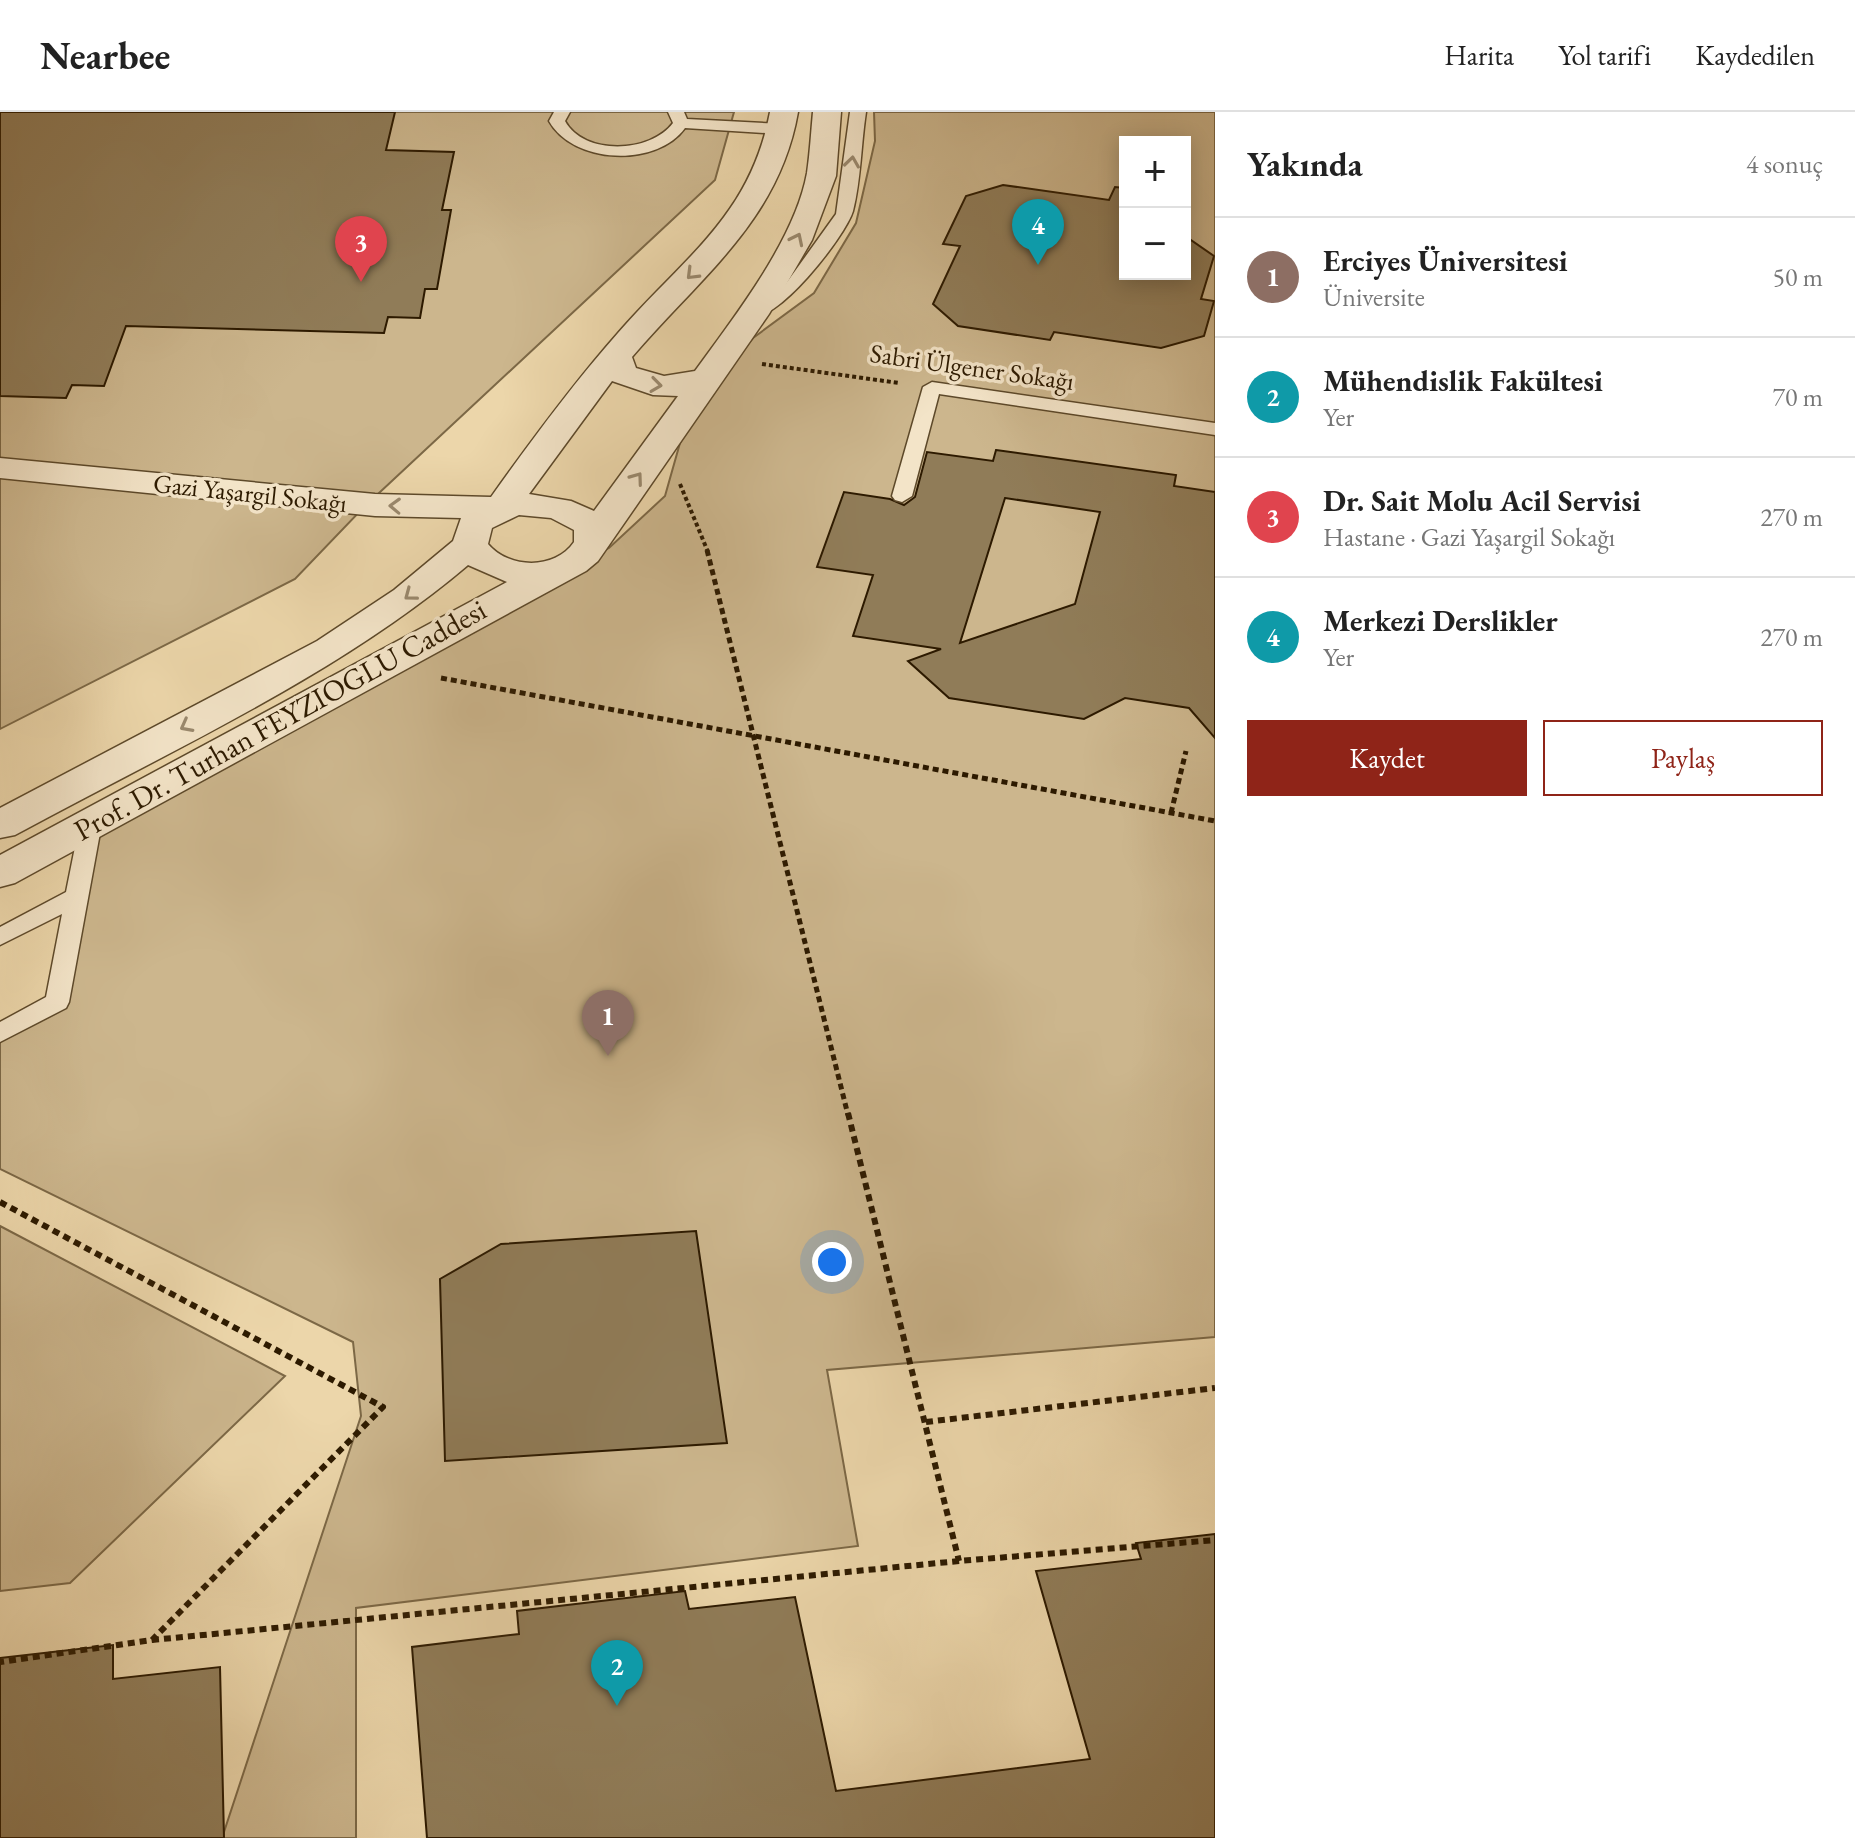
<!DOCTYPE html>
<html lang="tr">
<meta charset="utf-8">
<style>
:root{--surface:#fff;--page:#f2f2f2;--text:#222;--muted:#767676;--line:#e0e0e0;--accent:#8f2418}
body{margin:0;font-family:"EB Garamond",serif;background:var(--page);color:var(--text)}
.controls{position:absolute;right:24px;top:24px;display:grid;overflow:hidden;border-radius:0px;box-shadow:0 4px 20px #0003}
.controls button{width:72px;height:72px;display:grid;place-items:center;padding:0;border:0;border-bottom:2px solid var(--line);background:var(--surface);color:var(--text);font:40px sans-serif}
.you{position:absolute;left:832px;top:1150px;width:28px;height:28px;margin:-20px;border:6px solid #fff;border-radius:50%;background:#1a73e8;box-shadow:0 0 0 12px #1a73e833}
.badge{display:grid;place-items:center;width:52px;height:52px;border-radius:50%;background:var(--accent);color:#fff;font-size:26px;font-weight:700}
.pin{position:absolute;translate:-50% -66px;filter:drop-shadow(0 2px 4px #0008)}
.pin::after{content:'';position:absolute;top:42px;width:28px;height:24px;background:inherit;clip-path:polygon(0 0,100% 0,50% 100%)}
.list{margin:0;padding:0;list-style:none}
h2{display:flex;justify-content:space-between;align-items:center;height:104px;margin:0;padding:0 32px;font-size:34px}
h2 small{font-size:26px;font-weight:400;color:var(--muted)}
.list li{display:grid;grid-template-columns:52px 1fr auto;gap:24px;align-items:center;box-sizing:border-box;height:120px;padding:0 32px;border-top:2px solid var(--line)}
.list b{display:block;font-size:30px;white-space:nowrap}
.list p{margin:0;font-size:26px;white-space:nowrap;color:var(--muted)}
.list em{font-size:26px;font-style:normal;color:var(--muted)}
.actions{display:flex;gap:16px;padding:24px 32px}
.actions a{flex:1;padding:18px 0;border:2px solid var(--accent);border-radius:0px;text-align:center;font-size:28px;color:var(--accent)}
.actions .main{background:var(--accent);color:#fff}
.map{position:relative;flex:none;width:1215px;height:1726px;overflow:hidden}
header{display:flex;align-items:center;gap:48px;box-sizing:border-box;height:112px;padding:0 40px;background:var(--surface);border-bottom:2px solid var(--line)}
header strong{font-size:38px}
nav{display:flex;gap:44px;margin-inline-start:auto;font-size:28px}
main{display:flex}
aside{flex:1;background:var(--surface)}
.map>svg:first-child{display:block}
.green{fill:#ccb68d;stroke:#7c6846;stroke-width:2;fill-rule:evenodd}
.building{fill:#907c58;stroke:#2d1a00;stroke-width:2;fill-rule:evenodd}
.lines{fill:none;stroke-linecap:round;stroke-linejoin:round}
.service-casing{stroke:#5d492a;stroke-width:3}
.tertiary-casing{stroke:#5d492a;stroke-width:3}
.path-far2{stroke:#2d1a00;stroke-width:4;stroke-dasharray:4 3;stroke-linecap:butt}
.path-far1{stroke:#2d1a00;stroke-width:5;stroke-dasharray:6 4;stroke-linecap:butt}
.path{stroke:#2d1a00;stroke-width:6;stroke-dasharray:7 5;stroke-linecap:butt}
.service{fill:#f3e4c8;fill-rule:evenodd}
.tertiary{fill:#f3e4c8;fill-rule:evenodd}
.oneway{stroke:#9a896e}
.labels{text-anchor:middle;stroke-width:7;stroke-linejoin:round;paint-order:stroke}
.far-street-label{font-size:26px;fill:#2d1a00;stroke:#f3e4c8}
.street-label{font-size:30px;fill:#2d1a00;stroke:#f3e4c8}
</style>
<header>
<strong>Nearbee</strong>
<nav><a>Harita</a><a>Yol tarifi</a><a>Kaydedilen</a></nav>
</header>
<main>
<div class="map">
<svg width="1215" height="1726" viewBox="0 0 1215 1726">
<rect width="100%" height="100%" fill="#ecd6aa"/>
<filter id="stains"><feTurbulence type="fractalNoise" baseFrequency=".0025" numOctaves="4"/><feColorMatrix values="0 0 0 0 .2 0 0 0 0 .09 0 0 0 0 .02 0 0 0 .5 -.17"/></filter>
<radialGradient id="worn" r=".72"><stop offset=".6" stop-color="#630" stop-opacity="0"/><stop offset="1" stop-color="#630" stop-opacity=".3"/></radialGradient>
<g class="green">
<polygon points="0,0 734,0 715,68 364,395 295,467 0,617"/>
<path d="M874 0H1215V1225L827 1258 858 1434 356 1496V1726H222L361 1304 353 1230 0 1057V910L53 884 91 715 541 469 609 436 665 384 682 324 720 264 753 226 814 181 856 111 875 29ZM1125 30H1185V162H1125Z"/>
<polygon points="0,1114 285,1264 70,1471 0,1479"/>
</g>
<g class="building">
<polygon points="0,0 395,0 386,38 454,40 442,98 451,98 437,177 425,177 420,206 388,205 384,221 126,214 104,274 72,273 66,286 0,284"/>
<polygon points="1003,73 1109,88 1115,75 1125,76 1125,162 1185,162 1185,124 1214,144 1201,187 1214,189 1204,224 1161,236 1054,220 1050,228 958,214 933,192 960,134 943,132 966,84"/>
<path d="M996 338 1176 363 1174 374 1215 380V626L1189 596 1125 586 1084 607 949 586 908 549 941 537 853 524 873 463 817 455 844 380 890 387 904 393 915 385 927 340 993 349ZM1005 386 1100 400 1075 492 960 531Z"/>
<polygon points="696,1119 727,1331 445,1349 440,1167 501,1132"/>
<polygon points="1215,1422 1215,1726 427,1726 412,1535 519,1522 517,1499 685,1479 689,1497 795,1485 836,1679 1090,1647 1036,1459 1141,1447 1136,1431"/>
<polygon points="113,1533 113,1567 220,1555 224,1726 0,1726 0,1546"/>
</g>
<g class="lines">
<g class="service-casing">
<g id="service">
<path d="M554 0H570L565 9C584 44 651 41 673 11L668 0H684L687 7 781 12 789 17 781 22 685 16C656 56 573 52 549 9Z"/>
<path d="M850 0H866C861 32 861 68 853 99 845 125 776 213 747 206V198L785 173 836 102Z"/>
<polygon points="932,270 1215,311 1215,323 939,282 912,384 902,390 895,388 892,384 923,275"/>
<polygon points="91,703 102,710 69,890 66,896 0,930 0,910 46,885 62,802 0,833 0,815 66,780 80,710"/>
</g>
</g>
<g class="tertiary-casing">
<path id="tertiary" d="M770 0H798C779 109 700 165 632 245L636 256 664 264 695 259C734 205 795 128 807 61 810 41 811 20 813 0H841L836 64 812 128 769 202 598 449 586 459 15 771 0 775V743L507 470 468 453C336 565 167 640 15 723L0 726V696L317 529 394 478 453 429 461 406 375 404 0 366V346L375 382 491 385C531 329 572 273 618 221 683 146 750 105 770 0ZM612 269 653 283 678 284 594 399 571 389 529 382ZM519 403 551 406 574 418V430C555 458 509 457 488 432L492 416Z"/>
</g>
<g class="path-far2">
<polyline points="762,252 899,271"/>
<polyline points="680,372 708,440"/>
</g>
<g class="path-far1">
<polyline points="707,438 848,1003"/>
<polyline points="441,566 1215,709"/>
<polyline points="1171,701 1186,639"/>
</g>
<g class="path">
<polyline points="848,1001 959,1449"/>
<polyline points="0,1090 383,1295 152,1528 0,1550"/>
<polyline points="926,1310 1215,1276"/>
<polyline points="152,1528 959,1449 1215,1428"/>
</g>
<use href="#service" class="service"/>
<use href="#tertiary" class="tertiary"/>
</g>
<defs><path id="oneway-chevron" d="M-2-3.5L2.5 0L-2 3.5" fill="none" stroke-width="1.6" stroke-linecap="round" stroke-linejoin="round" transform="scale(2)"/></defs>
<g class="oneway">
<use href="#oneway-chevron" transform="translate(852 50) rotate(-82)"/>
<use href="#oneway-chevron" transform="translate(797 127) rotate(-64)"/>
<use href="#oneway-chevron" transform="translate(692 162) rotate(135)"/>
<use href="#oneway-chevron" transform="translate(656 273) rotate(8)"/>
<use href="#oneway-chevron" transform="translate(637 366) rotate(-54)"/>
<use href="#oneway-chevron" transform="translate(395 394) rotate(-178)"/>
<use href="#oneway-chevron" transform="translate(410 483) rotate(143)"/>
<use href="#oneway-chevron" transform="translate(186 614) rotate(152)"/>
</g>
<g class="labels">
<g class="far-street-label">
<text transform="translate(972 255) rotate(8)" y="9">Sabri Ülgener Sokağı</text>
<text transform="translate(250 381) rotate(6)" y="9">Gazi Yaşargil Sokağı</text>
</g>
<g class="street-label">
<text transform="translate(280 608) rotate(-29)" y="10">Prof. Dr. Turhan FEYZIOGLU Caddesi</text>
</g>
</g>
<rect width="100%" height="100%" filter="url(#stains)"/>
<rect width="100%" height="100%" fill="url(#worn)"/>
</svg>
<div class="controls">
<button>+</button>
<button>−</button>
</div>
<div class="you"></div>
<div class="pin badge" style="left:608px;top:944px;background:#8d6e63">1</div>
<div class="pin badge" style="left:617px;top:1594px;background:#0f9aa8">2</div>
<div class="pin badge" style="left:361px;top:170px;background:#e0444e">3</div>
<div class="pin badge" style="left:1038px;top:153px;background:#0f9aa8">4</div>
</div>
<aside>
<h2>Yakında<small>4 sonuç</small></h2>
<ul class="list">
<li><span class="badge" style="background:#8d6e63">1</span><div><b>Erciyes Üniversitesi</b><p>Üniversite</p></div><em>50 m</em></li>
<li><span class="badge" style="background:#0f9aa8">2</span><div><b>Mühendislik Fakültesi</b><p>Yer</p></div><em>70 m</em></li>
<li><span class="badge" style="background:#e0444e">3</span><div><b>Dr. Sait Molu Acil Servisi</b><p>Hastane · Gazi Yaşargil Sokağı</p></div><em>270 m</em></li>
<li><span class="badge" style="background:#0f9aa8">4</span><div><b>Merkezi Derslikler</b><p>Yer</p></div><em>270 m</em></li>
</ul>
<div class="actions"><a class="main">Kaydet</a><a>Paylaş</a></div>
</aside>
</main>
